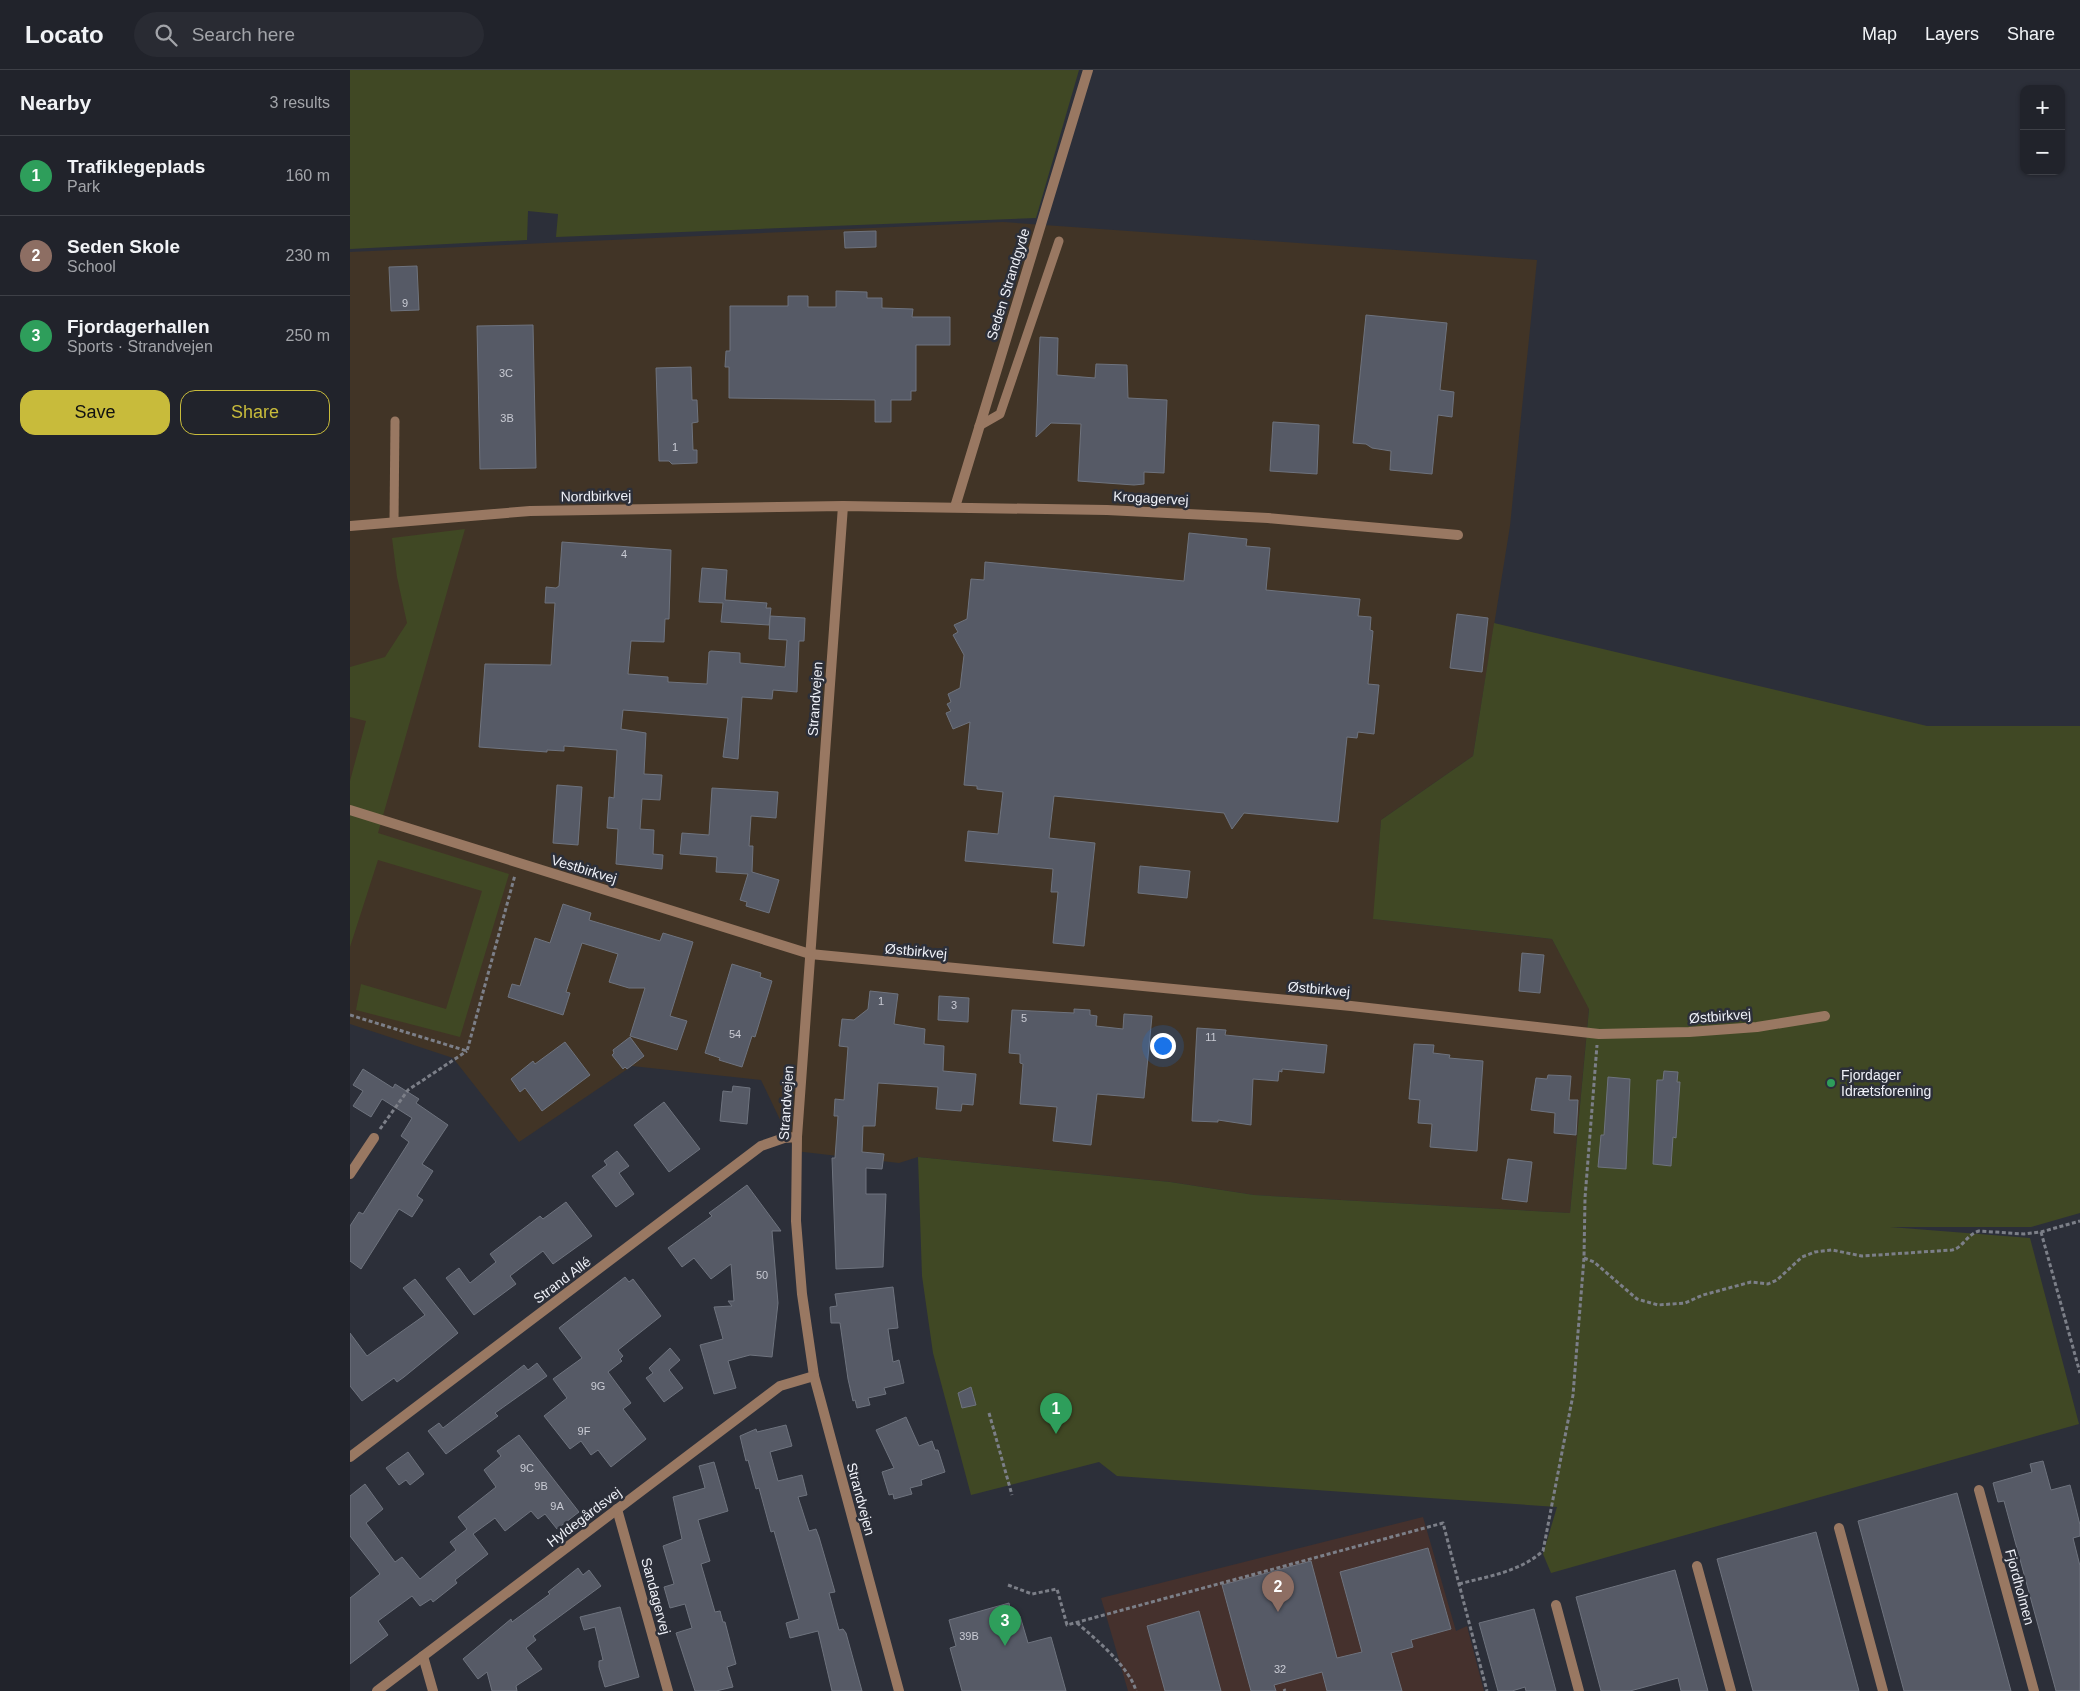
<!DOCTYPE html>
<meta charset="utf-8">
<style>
:root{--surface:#21232b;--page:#292b33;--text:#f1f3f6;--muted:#a2a4a9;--line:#3e4047;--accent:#c8bb3b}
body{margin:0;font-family:Arial,sans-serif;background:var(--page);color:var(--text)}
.controls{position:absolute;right:15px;top:15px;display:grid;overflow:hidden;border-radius:10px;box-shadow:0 1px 4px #0004}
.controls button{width:45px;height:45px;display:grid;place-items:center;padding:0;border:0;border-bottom:1px solid var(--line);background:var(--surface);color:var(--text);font:25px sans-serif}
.you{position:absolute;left:812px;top:975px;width:18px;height:18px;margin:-12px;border:4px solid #fff;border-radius:50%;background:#1a73e8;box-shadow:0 0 0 8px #1a73e833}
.badge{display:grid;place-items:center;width:32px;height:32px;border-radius:50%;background:var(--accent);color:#fff;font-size:16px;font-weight:700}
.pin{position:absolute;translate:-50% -41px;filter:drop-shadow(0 1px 2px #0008)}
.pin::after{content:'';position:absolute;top:26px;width:18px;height:15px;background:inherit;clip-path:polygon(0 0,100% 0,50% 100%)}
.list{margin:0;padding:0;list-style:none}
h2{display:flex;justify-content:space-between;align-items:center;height:65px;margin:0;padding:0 20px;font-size:21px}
h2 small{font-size:16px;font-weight:400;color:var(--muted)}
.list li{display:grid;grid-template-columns:32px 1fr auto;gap:15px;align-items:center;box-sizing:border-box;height:80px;padding:0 20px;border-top:1px solid var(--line)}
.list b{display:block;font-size:19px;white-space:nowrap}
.list p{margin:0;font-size:16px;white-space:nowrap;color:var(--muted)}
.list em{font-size:16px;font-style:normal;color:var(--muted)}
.actions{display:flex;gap:10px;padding:15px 20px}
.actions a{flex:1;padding:11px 0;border:1px solid var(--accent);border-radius:15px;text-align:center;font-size:18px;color:var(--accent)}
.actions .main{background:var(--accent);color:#111}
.icon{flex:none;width:28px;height:28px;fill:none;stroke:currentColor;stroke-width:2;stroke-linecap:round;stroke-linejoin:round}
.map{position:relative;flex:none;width:1730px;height:1621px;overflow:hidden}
header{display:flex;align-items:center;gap:30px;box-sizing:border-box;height:70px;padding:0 25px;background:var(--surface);border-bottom:1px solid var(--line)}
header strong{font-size:24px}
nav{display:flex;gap:28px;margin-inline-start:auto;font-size:18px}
.search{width:350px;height:45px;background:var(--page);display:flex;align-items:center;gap:12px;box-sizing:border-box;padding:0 18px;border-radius:28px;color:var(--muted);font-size:19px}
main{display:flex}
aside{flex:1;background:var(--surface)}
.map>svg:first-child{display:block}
.industrial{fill:#413426}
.education{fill:#45312d}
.green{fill:#404824}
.building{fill:#565a66;stroke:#6e737e}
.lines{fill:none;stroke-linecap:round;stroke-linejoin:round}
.path{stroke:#7c7f88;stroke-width:3;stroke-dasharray:4 2.5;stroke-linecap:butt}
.lane{stroke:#997862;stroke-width:9}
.street{stroke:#997862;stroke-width:10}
.leisure-dot{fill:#2e9e5b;stroke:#2c2f39;stroke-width:2}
.labels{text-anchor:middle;stroke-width:5;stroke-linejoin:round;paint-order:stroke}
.number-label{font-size:11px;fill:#c9cbd4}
.street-label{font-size:14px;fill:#eff1f8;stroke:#2c2f39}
.poi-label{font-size:14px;fill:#eff1f8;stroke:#2c2f39;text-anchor:start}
</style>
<header>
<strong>Locato</strong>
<div class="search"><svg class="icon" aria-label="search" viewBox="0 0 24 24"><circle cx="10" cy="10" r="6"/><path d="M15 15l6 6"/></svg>Search here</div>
<nav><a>Map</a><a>Layers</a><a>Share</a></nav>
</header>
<main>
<aside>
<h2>Nearby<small>3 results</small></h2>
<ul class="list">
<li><span class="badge" style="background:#2e9e5b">1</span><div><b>Trafiklegeplads</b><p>Park</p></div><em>160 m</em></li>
<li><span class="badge" style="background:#8d6e63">2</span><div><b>Seden Skole</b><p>School</p></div><em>230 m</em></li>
<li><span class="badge" style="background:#2e9e5b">3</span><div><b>Fjordagerhallen</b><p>Sports · Strandvejen</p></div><em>250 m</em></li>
</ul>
<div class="actions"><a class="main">Save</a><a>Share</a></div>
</aside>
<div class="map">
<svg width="1730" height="1621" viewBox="0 0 1730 1621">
<rect width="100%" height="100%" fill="#2c2f39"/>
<polygon class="industrial" points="653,152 1187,190 1160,456 1123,686 1031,750 1024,849 1202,869 1239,938 1220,1143 904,1125 820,1112 568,1087 549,1093 445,1081 411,1010 282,996 169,1072 103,988 0,954 0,182"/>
<polygon class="education" points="1073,1447 1106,1561 1117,1556 1134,1621 778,1621 751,1528"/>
<g class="green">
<polygon points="0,0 729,0 686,148 206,167 208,144 178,141 177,170 0,179"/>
<polygon points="115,459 28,763 159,804 110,967 6,940 11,914 96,939 132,821 28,790 0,877 0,711 16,651 0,647 0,597 35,587 57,553 47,507 42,468"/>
<polygon points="1144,553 1577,656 1730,656 1730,1143 1681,1157 1540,1157 1680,1168 1729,1354 1201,1503 1193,1484 1207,1437 767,1406 749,1392 621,1425 583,1283 572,1206 568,1087 820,1112 904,1125 1220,1143 1239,939 1202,869 1023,849 1031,750 1123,686"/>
</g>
<g class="building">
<polygon points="526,161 526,177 495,178 494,162"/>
<polygon points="67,196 69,240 41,241 39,197"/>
<polygon points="486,221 517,222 517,228 532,228 532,238 563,239 562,247 600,247 600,275 566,275 566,321 561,321 561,330 541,330 541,352 525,352 525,330 379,328 379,297 375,297 376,281 380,281 380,236 438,236 438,226 458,226 458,237 486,237"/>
<polygon points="1016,245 1097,253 1090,320 1104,322 1102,347 1088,345 1082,404 1040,400 1041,381 1022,378 1016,374 1003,373"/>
<polygon points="183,255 186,398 130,399 127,256"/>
<polygon points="690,267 708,268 707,305 745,308 746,294 777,295 778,328 817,330 814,403 794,402 794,414 784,415 728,411 731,354 701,353 686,367"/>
<polygon points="341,297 342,330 347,330 348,352 342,353 343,380 347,380 347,393 322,394 319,391 309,391 306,298"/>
<polygon points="923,352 969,355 967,404 920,401"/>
<polygon points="839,463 897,469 896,476 920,478 916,520 1010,529 1008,546 1021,547 1020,560 1023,561 1018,614 1029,615 1024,664 1008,662 1007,668 997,667 988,752 894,743 882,759 874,743 704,726 699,768 745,773 734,876 703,873 708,822 701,822 703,799 615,791 618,761 648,764 653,722 627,719 627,716 614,715 620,652 603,659 596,643 601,641 597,634 601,632 598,624 610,618 614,585 603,565 608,562 604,555 617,549 621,509 634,510 635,492 834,511"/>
<polygon points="212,472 321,480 319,549 315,549 314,572 281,571 278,604 318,607 318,612 357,614 359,582 361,581 390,583 390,593 435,597 437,570 419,569 420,546 455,548 454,571 449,571 447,622 423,620 422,629 392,627 388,689 373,687 378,648 273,640 271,659 296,663 294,704 312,705 310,730 292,729 290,759 304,760 303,784 313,785 312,799 266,794 268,759 257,758 259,727 264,728 267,680 214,676 214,681 197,680 197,682 129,677 135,594 201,595 205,533 195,533 196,517 206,518 209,516"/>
<polygon points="352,498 377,500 375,530 417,533 416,538 421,538 419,555 371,552 373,533 349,532"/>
<polygon points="1107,544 1138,548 1132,602 1100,598"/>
<polygon points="207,715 232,717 228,775 203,773"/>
<polygon points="362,718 428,722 426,748 401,746 399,776 403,776 402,802 429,810 419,843 396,836 397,832 390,830 398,804 366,802 367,787 330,784 332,763 359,765"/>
<polygon points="790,796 840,801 837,828 788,823"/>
<polygon points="213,834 241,843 239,850 310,871 313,863 343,872 320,946 337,951 327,980 280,966 295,918 279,918 259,912 268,884 232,873 216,922 220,923 213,945 158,927 162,914 170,916 185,868 200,873"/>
<polygon points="1172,883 1194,885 1190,923 1169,921"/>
<polygon points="382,894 411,903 410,907 422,911 405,967 402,966 392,997 369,990 370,988 355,983"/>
<polygon points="520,921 548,924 544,954 575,959 574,974 594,976 593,1001 626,1004 623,1035 612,1034 611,1041 586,1039 588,1017 528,1013 525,1056 513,1056 512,1082 534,1084 532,1099 516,1098 516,1124 536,1124 533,1197 486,1199 482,1088 485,1088 488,1046 484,1046 485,1029 494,1030 498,977 489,976 492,949 504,950 518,939"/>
<polygon points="589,926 619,928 618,952 588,950"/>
<polygon points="724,939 740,940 740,945 747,946 746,956 773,959 774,944 802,946 794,1028 747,1024 741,1075 703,1071 707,1037 670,1034 673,994 670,993 670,984 659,983 662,940 724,943"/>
<polygon points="847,958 876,960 875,965 977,975 974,1003 932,999 932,1002 929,1001 928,1011 903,1009 901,1055 868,1050 868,1052 842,1051"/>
<polygon points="280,967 294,986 277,999 275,997 273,999 262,985 264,983 263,980"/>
<polygon points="215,972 240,1005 192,1041 175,1018 170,1022 161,1009 183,991 185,994"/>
<polygon points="1064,974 1084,975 1083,983 1100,985 1099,988 1133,991 1127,1081 1080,1077 1082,1054 1068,1053 1070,1030 1059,1029"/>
<polygon points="13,999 43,1018 45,1014 69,1029 66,1033 98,1055 72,1094 83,1101 67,1126 73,1130 62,1147 49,1139 11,1199 0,1191 0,1156 9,1142 13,1144 59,1072 51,1066 62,1048 32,1029 21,1047 3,1036 13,1021 3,1015"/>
<polygon points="1314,1001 1328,1002 1327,1012 1330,1012 1326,1068 1323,1067 1321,1096 1303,1094 1307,1010 1313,1010"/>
<polygon points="1198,1005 1221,1006 1219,1030 1228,1030 1226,1065 1204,1063 1205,1043 1181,1040 1186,1008 1197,1009"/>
<polygon points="1258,1007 1280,1009 1276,1099 1248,1097 1251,1065 1254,1065"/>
<polygon points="383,1016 400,1018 397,1054 370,1051 373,1021 382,1022"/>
<polygon points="314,1032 350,1079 319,1102 284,1055"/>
<polygon points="267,1081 279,1096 269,1103 284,1124 266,1137 242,1106 257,1095 254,1091"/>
<polygon points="1158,1089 1182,1092 1177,1132 1152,1129"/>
<polygon points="397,1115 431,1161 422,1161 428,1233 422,1287 400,1285 378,1291 386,1318 364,1324 350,1275 373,1269 364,1237 382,1236 378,1231 384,1231 381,1194 361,1209 344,1188 332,1197 318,1178 362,1146 359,1143"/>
<polygon points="216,1132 242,1166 203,1194 193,1181 160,1206 166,1214 124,1245 96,1208 109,1198 120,1213 146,1192 140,1184 190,1146 193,1149"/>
<polygon points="275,1207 279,1212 283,1209 311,1246 268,1280 273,1286 270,1289 272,1291 258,1302 281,1333 273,1339 296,1369 261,1397 248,1380 241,1385 231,1371 220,1379 194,1346 217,1328 203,1309 232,1288 209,1258"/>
<polygon points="65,1209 108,1263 54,1307 47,1312 44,1308 12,1331 0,1316 0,1263 17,1286 75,1245 53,1218"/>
<polygon points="543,1217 548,1258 538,1259 543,1292 549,1290 554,1313 534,1318 536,1324 518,1328 520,1335 507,1338 505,1330 503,1331 498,1309 490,1253 481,1253 480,1237 487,1236 485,1224"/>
<polygon points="320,1278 330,1290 319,1300 333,1318 314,1332 296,1308 303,1303 299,1298"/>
<polygon points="187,1293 197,1306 145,1343 148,1346 96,1384 78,1361 89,1353 93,1358 174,1295 178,1300"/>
<polygon points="621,1317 626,1335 612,1338 608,1323"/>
<polygon points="556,1347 569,1376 582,1371 585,1380 588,1380 595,1402 571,1410 572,1415 560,1418 562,1424 544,1429 543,1424 539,1425 532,1402 544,1398 526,1360"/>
<polygon points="436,1355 442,1376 420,1382 428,1411 452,1405 457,1425 448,1427 459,1461 466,1459 469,1467 485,1522 479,1523 489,1560 493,1559 496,1563 512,1621 482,1621 468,1561 440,1568 436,1553 449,1549 424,1461 421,1462 409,1418 406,1419 398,1390 396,1391 390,1366 406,1359 407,1362"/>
<polygon points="169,1365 229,1442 207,1459 195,1444 188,1449 181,1441 155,1461 145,1448 123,1464 138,1484 105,1510 107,1513 83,1532 81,1529 70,1536 62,1526 28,1551 38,1565 0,1594 0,1528 30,1504 0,1466 0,1426 15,1414 33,1439 16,1453 45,1492 52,1487 70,1509 106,1480 100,1472 117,1459 108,1447 146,1417 134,1400 151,1386 147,1381"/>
<polygon points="58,1382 74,1404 60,1415 56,1410 49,1415 36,1398"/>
<polygon points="1693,1391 1701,1420 1720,1415 1730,1455 1730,1466 1723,1468 1730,1496 1730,1621 1706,1621 1654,1431 1648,1432 1643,1413 1682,1402 1680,1394"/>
<polygon points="364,1392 378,1441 348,1450 360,1491 351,1494 365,1542 370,1541 373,1552 375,1552 386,1594 377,1597 383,1617 366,1621 345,1621 326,1563 342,1558 335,1534 320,1538 314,1517 324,1514 313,1476 332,1469 323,1427 355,1418 349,1396"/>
<polygon points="1607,1423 1661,1621 1554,1621 1508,1451"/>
<polygon points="1466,1462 1509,1621 1403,1621 1367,1489"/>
<polygon points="1078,1478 1101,1559 1061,1570 1063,1577 1041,1583 1052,1621 977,1621 972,1602 924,1615 926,1621 901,1621 872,1515 961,1491 987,1588 1012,1582 990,1502"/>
<polygon points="228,1498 233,1505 239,1500 251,1516 183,1566 186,1570 176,1578 192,1599 166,1616 167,1621 142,1621 137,1602 128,1609 113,1589 161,1549 162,1552 200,1524 198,1522"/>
<polygon points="1325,1500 1358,1621 1331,1621 1328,1608 1280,1621 1251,1621 1226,1527"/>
<polygon points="659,1533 662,1548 670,1546 678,1573 701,1567 716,1621 612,1621 600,1578 606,1576 599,1550"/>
<polygon points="270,1537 289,1607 255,1617 249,1597 249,1591 253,1590 245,1557 234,1560 230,1547"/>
<polygon points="1184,1539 1206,1621 1176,1621 1175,1617 1162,1621 1148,1621 1129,1553"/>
<polygon points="849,1541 871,1621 815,1621 797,1556"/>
</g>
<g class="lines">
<g class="path">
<polyline points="0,945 117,981 165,805"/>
<polyline points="30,1059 58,1020 117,981"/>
<polyline points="1691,1162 1730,1303"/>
<path d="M1234 1188 1244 1192 1287 1229 1308 1235 1335 1233 1353 1225 1401 1212 1418 1214 1427 1210 1452 1187 1465 1182 1482 1180 1512 1186 1602 1180C1613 1178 1617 1164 1629 1161L1674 1164 1691 1162 1730 1151"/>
<polyline points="639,1343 662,1425"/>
<path d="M1109 1514C1139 1506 1169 1502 1193 1481L1223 1325 1234 1188 1235 1128 1247 975"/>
<polyline points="658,1515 682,1524 707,1519 717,1555 1093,1453 1137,1621"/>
<path d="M727 1553C746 1569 780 1598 786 1621"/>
<polyline points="934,1619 935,1621"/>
</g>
<g class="lane">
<polyline points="629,356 650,344 709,171"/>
<polyline points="44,452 45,351"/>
</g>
<g class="street">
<polyline points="493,436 447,1067 446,1151 452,1224 464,1306 549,1621"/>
<polyline points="605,437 738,0"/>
<polyline points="0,456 180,441 493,436 757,440 918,448 1108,465"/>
<polyline points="0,740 460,884 1001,936 1249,964 1339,962 1407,957 1475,946"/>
<polyline points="0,1104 24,1068"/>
<polyline points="0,1387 411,1076 434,1068 447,1067"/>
<polyline points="1629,1420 1684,1621"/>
<polyline points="267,1439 318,1621"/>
<polyline points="1489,1458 1533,1621"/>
<polyline points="1347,1496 1381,1621"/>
<polyline points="1206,1535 1229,1621"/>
<polyline points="73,1586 83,1621"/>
<polyline points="27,1621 430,1316 464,1306"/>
</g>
</g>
<circle class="leisure-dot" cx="1481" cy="1013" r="5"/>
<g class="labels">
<g class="number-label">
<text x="55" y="237">9</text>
<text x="156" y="307">3C</text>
<text x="157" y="352">3B</text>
<text x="325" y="381">1</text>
<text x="274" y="488">4</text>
<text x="531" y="935">1</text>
<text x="604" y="939">3</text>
<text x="674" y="952">5</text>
<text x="385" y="968">54</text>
<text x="861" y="971">11</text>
<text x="412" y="1209">50</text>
<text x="248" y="1320">9G</text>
<text x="234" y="1365">9F</text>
<text x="177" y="1402">9C</text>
<text x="191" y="1420">9B</text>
<text x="207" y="1440">9A</text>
<text x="619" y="1570">39B</text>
<text x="930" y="1603">32</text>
</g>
<g class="street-label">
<text transform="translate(658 214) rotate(-73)" y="5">Seden Strandgyde</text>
<text transform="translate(246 426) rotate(-1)" y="5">Nordbirkvej</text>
<text transform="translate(801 428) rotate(3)" y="5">Krogagervej</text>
<text transform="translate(465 629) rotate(-86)" y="5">Strandvejen</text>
<text transform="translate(234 799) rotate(17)" y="5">Vestbirkvej</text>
<text transform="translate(566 881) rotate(5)" y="5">Østbirkvej</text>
<text transform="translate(969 919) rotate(5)" y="5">Østbirkvej</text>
<text transform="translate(1370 946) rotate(-4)" y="5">Østbirkvej</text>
<text transform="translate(436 1033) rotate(-86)" y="5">Strandvejen</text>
<text transform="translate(212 1210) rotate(-37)" y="5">Strand Allé</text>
<text transform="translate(511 1429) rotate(75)" y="5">Strandvejen</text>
<text transform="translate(234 1447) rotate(-37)" y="5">Hyldegårdsvej</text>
<text transform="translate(1670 1517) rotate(75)" y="5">Fjordholmen</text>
<text transform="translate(306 1526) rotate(75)" y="5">Sandagervej</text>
</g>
<g class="poi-label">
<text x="1491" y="1010">Fjordager<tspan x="1491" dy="16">Idrætsforening</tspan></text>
</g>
</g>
</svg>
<div class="controls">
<button>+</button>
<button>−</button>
</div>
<div class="you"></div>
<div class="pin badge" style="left:706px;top:1364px;background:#2e9e5b">1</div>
<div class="pin badge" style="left:928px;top:1542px;background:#8d6e63">2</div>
<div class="pin badge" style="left:655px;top:1576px;background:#2e9e5b">3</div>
</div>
</main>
